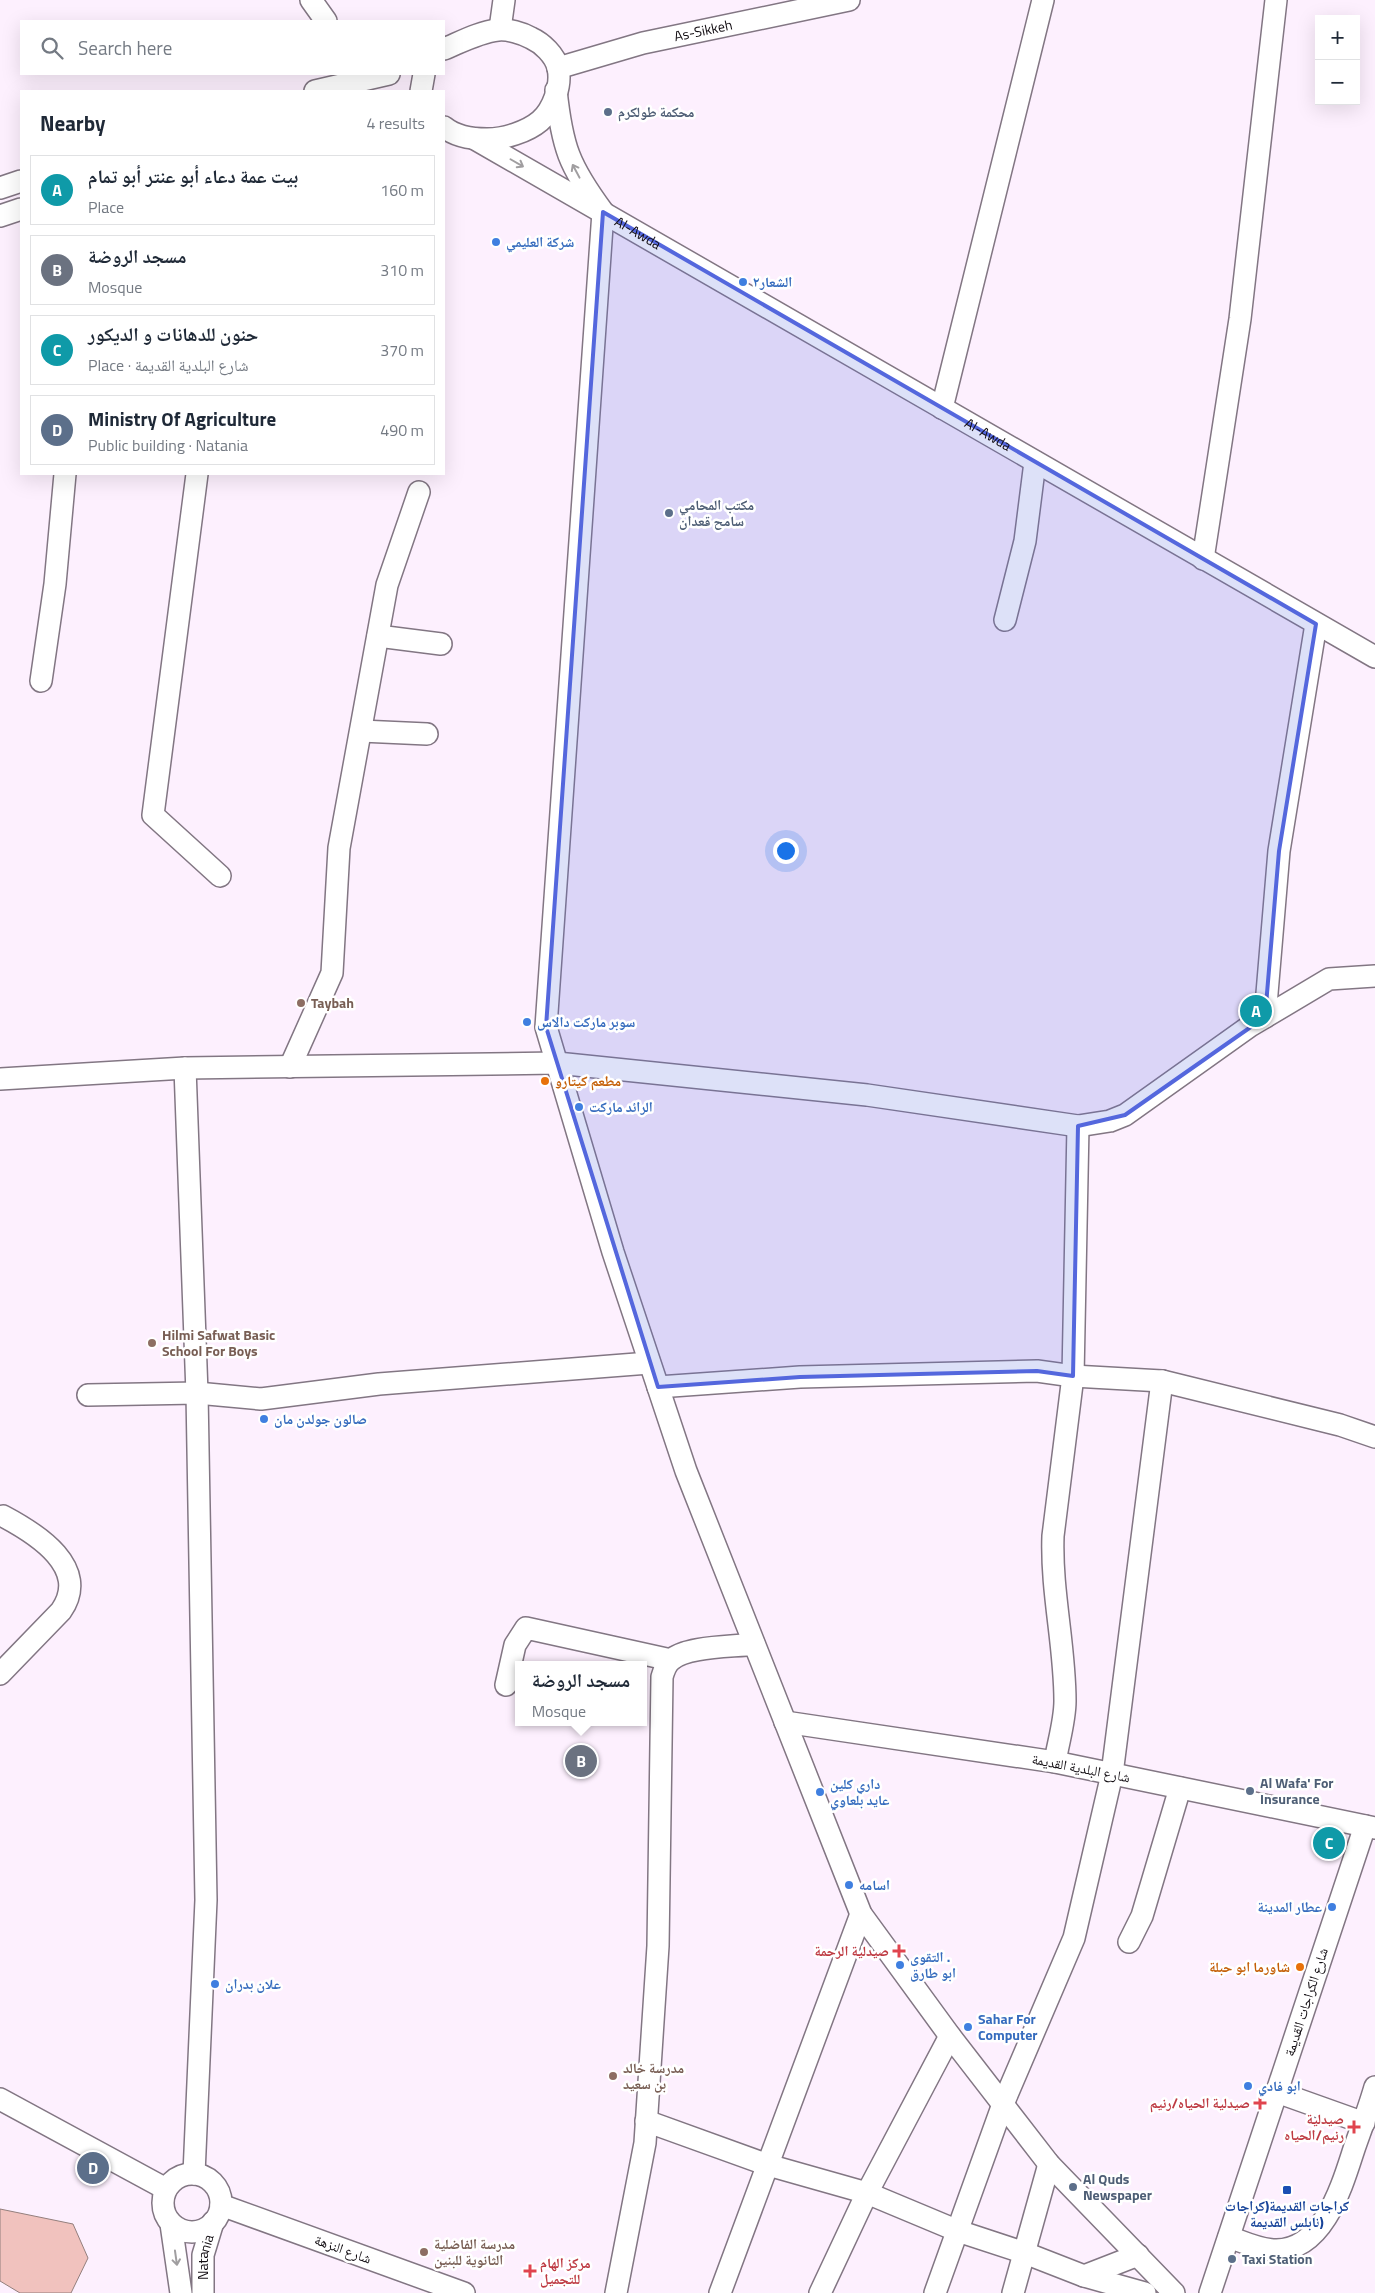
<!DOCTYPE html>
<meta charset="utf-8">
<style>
:root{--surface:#fff;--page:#f2f2f3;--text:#1f2937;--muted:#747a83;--line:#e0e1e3;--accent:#5467dd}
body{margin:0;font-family:"Titillium Web","Noto Naskh Arabic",sans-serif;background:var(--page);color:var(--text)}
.controls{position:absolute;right:15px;top:15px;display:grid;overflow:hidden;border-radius:0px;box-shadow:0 5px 20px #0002}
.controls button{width:45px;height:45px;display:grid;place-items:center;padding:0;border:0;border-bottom:1px solid var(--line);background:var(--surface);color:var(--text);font:25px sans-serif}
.you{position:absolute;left:785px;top:850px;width:18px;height:18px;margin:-12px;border:4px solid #fff;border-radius:50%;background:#1a73e8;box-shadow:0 0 0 8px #1a73e833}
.badge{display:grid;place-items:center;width:32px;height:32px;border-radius:50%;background:var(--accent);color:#fff;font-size:16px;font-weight:700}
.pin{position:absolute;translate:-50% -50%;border:2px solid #fff;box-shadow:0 1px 5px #0006}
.popup{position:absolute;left:515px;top:1661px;width:132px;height:65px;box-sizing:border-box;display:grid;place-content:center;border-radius:0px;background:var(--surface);filter:drop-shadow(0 1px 4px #0005);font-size:16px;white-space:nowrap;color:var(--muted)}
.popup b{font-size:19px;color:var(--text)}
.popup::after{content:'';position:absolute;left:50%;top:100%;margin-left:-10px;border:10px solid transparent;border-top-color:var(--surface)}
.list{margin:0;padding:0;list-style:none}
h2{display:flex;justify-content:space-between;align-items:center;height:65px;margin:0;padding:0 20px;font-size:21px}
h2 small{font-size:16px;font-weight:400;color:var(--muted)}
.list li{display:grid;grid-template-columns:32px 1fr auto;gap:15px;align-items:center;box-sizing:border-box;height:70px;margin:0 10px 10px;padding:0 10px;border:1px solid var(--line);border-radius:0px}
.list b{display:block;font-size:19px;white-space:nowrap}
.list p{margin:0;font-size:16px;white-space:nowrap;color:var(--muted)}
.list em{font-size:16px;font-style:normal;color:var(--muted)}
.icon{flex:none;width:28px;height:28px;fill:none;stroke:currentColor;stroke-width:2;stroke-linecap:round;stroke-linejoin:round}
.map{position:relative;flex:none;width:1375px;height:2293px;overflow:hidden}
.search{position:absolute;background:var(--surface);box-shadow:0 5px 20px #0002;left:20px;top:20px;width:425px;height:55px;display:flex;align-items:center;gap:12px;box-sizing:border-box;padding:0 18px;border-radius:0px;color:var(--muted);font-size:19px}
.panel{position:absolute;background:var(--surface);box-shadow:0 5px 20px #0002;left:20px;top:90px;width:425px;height:385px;border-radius:0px}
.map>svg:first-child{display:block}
.building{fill:#f1c2be;stroke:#937f7d}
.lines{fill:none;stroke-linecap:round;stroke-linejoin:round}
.minor-casing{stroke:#827683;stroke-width:24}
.minor{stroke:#fff;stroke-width:21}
.oneway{stroke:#a09ea0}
.marked{fill:#5467dd;fill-opacity:0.2;stroke:#5467dd;stroke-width:4;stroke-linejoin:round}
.service-dot{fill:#5c6f8a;stroke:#fff;stroke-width:2}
.shop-dot{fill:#3f7fe0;stroke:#fff;stroke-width:2}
.education-dot{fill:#8d6e63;stroke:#fff;stroke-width:2}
.food-dot{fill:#e8710a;stroke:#fff;stroke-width:2}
.health-dot{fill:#e0444e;stroke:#fff;stroke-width:2}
.transit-dot{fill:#1a4fb4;stroke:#fff;stroke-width:2}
.labels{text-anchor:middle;stroke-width:5;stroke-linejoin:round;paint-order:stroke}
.street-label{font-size:14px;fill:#110c11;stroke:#fff}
.service-label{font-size:14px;font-weight:bold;fill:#4e5e75;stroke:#fff;text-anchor:start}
.shop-label{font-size:14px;font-weight:bold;fill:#366cbe;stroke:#fff;text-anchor:start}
.education-label{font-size:14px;font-weight:bold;fill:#785e54;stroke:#fff;text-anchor:start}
.food-label{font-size:14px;font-weight:bold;fill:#c56008;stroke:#fff;text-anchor:start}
.health-label{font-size:14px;font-weight:bold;fill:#be3a42;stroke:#fff;text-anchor:end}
.transit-label{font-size:14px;font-weight:bold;fill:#164399;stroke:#fff}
</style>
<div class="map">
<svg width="1375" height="2293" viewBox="0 0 1375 2293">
<rect width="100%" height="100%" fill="#fdf0fe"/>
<polygon class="building" points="0,2209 73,2224 88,2258 71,2293 20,2293 0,2281"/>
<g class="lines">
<g class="minor-casing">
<g id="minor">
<polyline points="311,0 326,21"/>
<polyline points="500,29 504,0"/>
<path d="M444 49C461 42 479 32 498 30 508 29 522 33 531 38 542 43 555 55 558 68 562 85 553 110 540 121 527 132 504 139 487 139 471 139 456 137 444 127"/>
<path id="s1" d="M558 68 643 43 849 0"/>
<path d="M556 90C562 147 569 166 603 212L546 1027 613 1252 686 1471 861 1914 950 2036 1049 2164 1174 2293"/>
<polyline points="315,91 389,74"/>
<polyline points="421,91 424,74"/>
<path id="s2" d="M475 139 1375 657"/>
<polyline points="0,188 21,181"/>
<polyline points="0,216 21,209"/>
<polyline points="942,408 1043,0"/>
<polyline points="197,474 153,815 220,876"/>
<polyline points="1203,559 1240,319 1276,0"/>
<polyline points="1005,620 1025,541 1035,462"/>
<polyline points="378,636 441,644"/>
<polyline points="41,681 55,584 65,474"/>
<polyline points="361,731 427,734"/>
<polyline points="1265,1017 1279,851 1316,624"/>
<polyline points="290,1067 332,973 339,848 387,585 419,492"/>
<polyline points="185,1068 197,1393 206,1900 194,2174"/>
<polyline points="0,1079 185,1068 557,1063 867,1095 1078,1126 1110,1121 1125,1115 1250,1026 1329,979 1375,976"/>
<polyline points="658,1387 800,1377 1037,1371 1073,1376 1162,1381 1340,1425 1375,1437"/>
<polyline points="88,1395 197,1393 261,1399 379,1384 649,1363"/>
<path d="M0 1674 61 1611C91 1568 37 1534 3 1516"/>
<polyline points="506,1685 515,1645 526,1628 671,1660"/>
<polyline points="785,1722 1055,1762 1375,1828"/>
<path d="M1055 1762C1058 1743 1065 1721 1065 1701 1065 1645 1051 1592 1053 1536L1073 1376 1078 1126"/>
<polyline points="1129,1942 1142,1916 1180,1788"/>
<polyline points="1277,2092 1364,2123"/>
<polyline points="0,2099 166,2189"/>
<polyline points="646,2121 768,2165 867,2193 958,2231 1025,2253 1084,2276 1145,2293"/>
<circle cx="192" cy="2203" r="29"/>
<polyline points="221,2205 464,2293"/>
<polyline points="171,2224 181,2293"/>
<path d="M1229 2237C1243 2242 1258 2249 1273 2250 1323 2253 1342 2186 1354 2149 1361 2129 1369 2108 1375 2087"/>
<polyline points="1084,2276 1138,2255"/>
<path id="s3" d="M203 2293V2255L213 2222"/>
<path d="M616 2293 645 2143 658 1946 662 1677C664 1670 666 1664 671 1660 686 1646 733 1647 754 1644"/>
<polyline points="720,2293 861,1914"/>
<polyline points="820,2293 867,2193 950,2036"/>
<polyline points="935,2293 1003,2104 1074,1938 1112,1774 1162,1381"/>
<polyline points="1013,2293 1049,2164"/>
<polyline points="1210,2293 1365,1826"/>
</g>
</g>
<use href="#minor" class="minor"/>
</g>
<defs><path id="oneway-shaft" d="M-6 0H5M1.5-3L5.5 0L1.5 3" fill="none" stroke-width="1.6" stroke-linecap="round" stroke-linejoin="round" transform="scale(1.25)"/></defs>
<g class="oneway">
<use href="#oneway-shaft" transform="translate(517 163) rotate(30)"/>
<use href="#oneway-shaft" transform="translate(576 171) rotate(-118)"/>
<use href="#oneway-shaft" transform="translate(176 2258) rotate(82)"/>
</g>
<path class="marked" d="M603 212 1316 624 1279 851 1265 1017 1125 1115 1078 1126 1073 1376 1037 1371 800 1377 658 1387 546 1027Z"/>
<g class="service-dot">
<circle cx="608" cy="112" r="5"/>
<circle cx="669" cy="513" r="5"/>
<circle cx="1250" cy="1791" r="5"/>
<circle cx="1073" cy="2187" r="5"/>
<circle cx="1232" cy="2259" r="5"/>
</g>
<g class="shop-dot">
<circle cx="496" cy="242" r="5"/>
<circle cx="743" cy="282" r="5"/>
<circle cx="527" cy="1022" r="5"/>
<circle cx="579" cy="1107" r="5"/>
<circle cx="264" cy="1419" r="5"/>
<circle cx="820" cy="1792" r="5"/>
<circle cx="849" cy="1885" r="5"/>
<circle cx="1332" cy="1907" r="5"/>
<circle cx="900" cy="1965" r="5"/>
<circle cx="215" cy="1984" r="5"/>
<circle cx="968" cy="2027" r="5"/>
<circle cx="1248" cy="2086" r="5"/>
</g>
<g class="education-dot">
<circle cx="301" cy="1003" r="5"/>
<circle cx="152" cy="1343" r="5"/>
<circle cx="613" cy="2076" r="5"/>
<circle cx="424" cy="2252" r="5"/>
</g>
<g class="food-dot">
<circle cx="545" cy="1081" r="5"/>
<circle cx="1300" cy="1967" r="5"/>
</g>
<g class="health-dot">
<path d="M896.5 1943.5h5v5h5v5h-5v5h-5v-5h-5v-5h5z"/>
<path d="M1257.5 2095.5h5v5h5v5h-5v5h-5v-5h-5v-5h5z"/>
<path d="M1351.5 2119.5h5v5h5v5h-5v5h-5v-5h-5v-5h5z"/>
<path d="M527.5 2263.5h5v5h5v5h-5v5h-5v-5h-5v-5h5z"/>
</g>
<rect class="transit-dot" x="1282" y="2185" width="10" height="10" rx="2.5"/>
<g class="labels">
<g class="street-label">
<text dy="5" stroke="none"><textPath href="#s1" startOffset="150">As-Sikkeh</textPath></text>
<text dy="5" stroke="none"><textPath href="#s2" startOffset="188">Al-Awda</textPath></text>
<text dy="5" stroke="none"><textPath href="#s2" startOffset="592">Al-Awda</textPath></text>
<text transform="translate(1081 1768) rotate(11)" y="5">شارع البلدية القديمة</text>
<text transform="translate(1306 2002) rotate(-72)" y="5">شارع الكراجات القديمة</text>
<text transform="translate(343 2249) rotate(20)" y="5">شارع النزهة</text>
<text dy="5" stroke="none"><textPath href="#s3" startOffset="36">Natania</textPath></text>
</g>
<g class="service-label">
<text x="618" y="117">محكمة طولكرم</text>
<text x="679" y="510">مكتب المحامي<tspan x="679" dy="16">سامح قعدان</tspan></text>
<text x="1260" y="1788">Al Wafa' For<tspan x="1260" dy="16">Insurance</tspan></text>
<text x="1083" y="2184">Al Quds<tspan x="1083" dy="16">Newspaper</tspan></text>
<text x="1242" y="2264">Taxi Station</text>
</g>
<g class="shop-label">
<text x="506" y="247">شركة العليمي</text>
<text x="753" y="287">الشعار٢</text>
<text x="537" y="1027">سوبر ماركت دالاس</text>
<text x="589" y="1112">الرائد ماركت</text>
<text x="274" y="1424">صالون جولدن مان</text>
<text x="830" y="1789">داري كلين<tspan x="830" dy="16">عايد بلعاوي</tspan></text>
<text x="859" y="1890">اسامه</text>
<text x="1322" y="1912" text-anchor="end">عطار المدينة</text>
<text x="910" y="1962">التقوى .<tspan x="910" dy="16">ابو طارق</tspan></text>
<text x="225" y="1989">علان بدران</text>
<text x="978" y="2024">Sahar For<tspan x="978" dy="16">Computer</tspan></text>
<text x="1258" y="2091">ابو فادي</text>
</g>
<g class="education-label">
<text x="311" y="1008">Taybah</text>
<text x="162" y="1340">Hilmi Safwat Basic<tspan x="162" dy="16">School For Boys</tspan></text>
<text x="623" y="2073">مدرسة خالد<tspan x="623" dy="16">بن سعيد</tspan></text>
<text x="434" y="2249">مدرسة الفاضلية<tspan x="434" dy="16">الثانوية للبنين</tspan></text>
</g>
<g class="food-label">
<text x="555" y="1086">مطعم كيتارو</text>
<text x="1290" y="1972" text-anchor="end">شاورما ابو حبلة</text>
</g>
<g class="health-label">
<text x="889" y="1956">صيدلية الرحمة</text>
<text x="1250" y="2108">صيدلية الحياه/رنيم</text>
<text x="1344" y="2124">صيدلية<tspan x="1344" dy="16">رنيم/الحياه</tspan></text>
<text x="540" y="2268" text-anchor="start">مركز الهام<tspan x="540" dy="16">للتجميل</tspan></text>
</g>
<g class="transit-label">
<text x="1287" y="2211">كراجات القديمة(كراجات<tspan x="1287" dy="16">نابلس القديمة)</tspan></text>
</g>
</g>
</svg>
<div class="controls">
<button>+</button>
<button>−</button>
</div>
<div class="you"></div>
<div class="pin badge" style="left:1256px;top:1011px;background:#0f9aa8">A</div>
<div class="pin badge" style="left:581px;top:1761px;background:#6b7280">B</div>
<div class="popup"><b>مسجد الروضة</b>Mosque</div>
<div class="pin badge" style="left:1329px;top:1843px;background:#0f9aa8">C</div>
<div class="pin badge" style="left:93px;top:2168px;background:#5c6f8a">D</div>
<div class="search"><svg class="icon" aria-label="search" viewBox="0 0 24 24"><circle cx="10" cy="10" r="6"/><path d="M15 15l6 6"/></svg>Search here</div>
<section class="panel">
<h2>Nearby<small>4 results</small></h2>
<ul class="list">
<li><span class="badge" style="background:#0f9aa8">A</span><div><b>بيت عمة دعاء أبو عنتر أبو تمام</b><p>Place</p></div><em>160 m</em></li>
<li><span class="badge" style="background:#6b7280">B</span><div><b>مسجد الروضة</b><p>Mosque</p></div><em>310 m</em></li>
<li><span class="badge" style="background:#0f9aa8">C</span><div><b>حنون للدهانات و الديكور</b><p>Place · شارع البلدية القديمة</p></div><em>370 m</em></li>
<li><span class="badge" style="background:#5c6f8a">D</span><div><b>Ministry Of Agriculture</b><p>Public building · Natania</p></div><em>490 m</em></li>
</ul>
</section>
</div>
